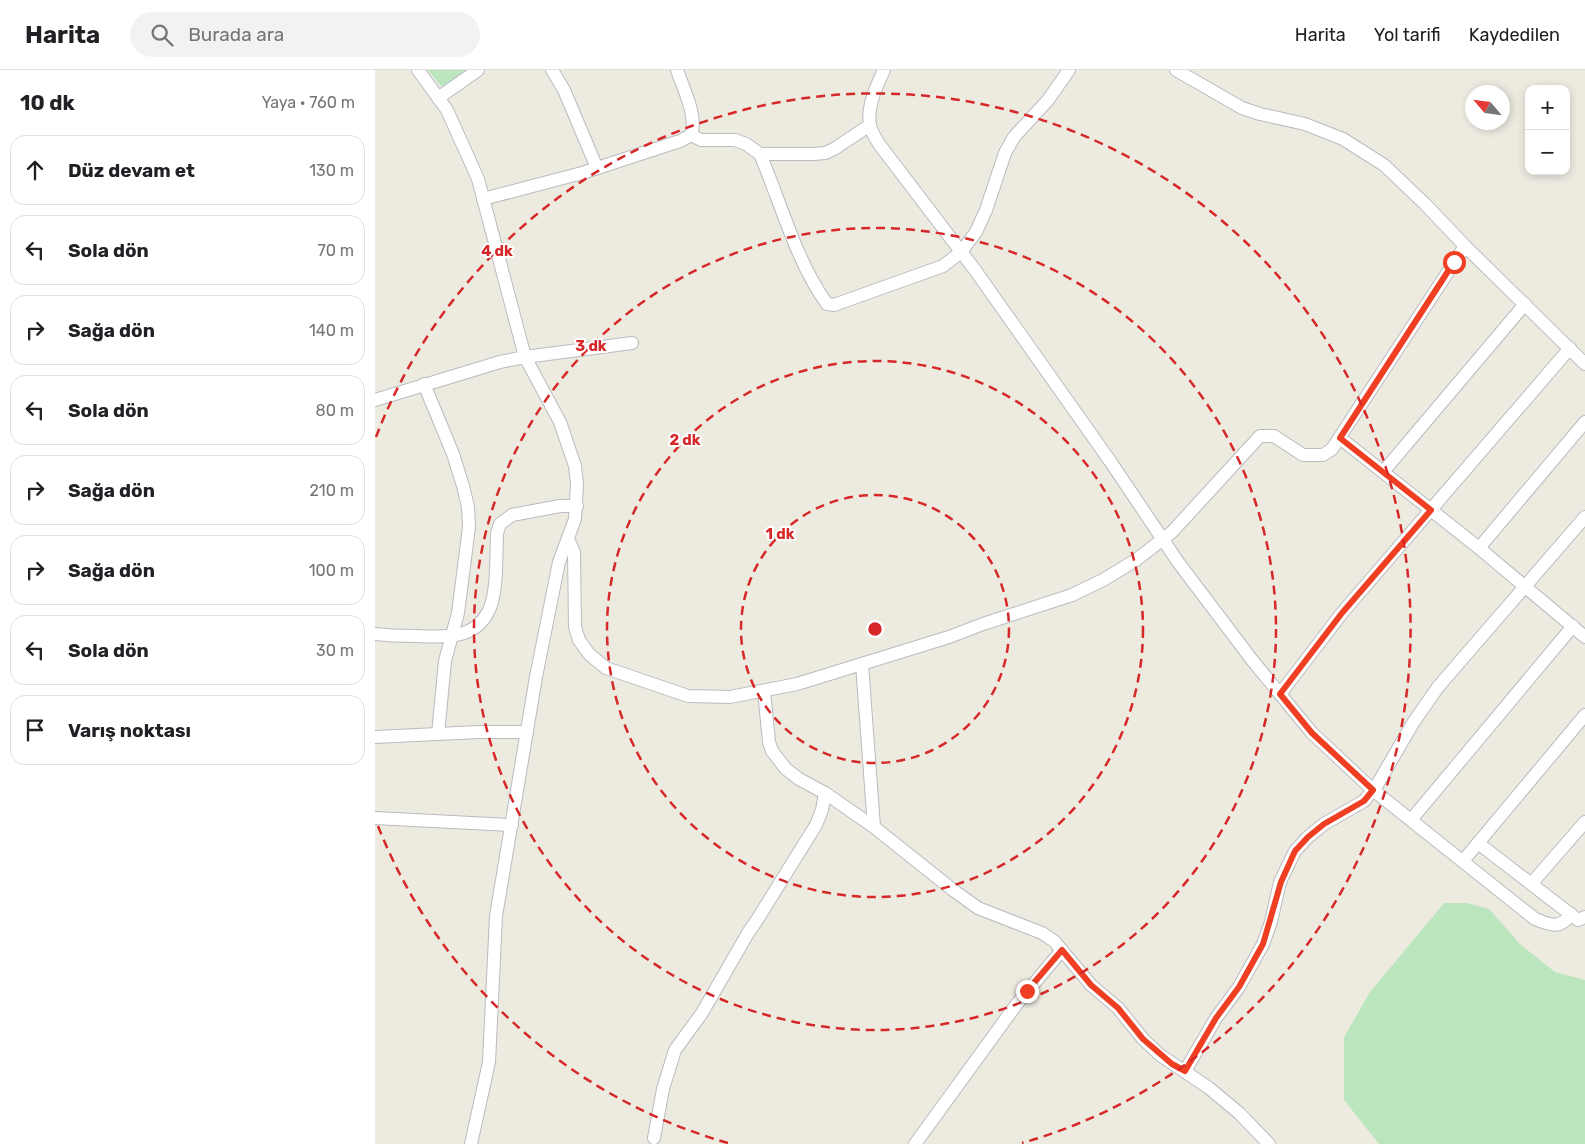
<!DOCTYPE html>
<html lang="tr">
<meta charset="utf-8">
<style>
:root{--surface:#fff;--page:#f2f2f2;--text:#202124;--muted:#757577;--line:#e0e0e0}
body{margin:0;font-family:Rubik,sans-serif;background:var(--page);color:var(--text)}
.controls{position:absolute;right:15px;top:15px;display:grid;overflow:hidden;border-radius:10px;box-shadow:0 2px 8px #0003}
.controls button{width:45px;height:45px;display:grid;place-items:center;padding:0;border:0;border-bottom:1px solid var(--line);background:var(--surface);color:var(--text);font:25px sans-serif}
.compass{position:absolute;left:1090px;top:15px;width:45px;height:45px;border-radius:50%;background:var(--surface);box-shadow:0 2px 8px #0003;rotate:298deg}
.stop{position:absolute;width:15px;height:15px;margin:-11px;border:4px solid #f03e23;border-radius:50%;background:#fff}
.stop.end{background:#f03e23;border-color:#fff;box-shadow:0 1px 5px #0008}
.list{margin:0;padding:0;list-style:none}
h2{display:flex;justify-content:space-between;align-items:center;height:65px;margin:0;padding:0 20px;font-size:21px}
h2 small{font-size:16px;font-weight:400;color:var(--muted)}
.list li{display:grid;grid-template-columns:32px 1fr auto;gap:15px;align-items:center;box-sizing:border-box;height:70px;margin:0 10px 10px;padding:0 10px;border:1px solid var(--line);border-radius:15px}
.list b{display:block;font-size:19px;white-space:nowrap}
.list em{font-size:16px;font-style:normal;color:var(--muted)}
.icon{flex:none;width:28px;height:28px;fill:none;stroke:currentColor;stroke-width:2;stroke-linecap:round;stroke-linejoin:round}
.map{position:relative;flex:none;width:1210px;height:1074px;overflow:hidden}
header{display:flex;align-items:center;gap:30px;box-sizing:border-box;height:70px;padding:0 25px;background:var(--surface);border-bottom:1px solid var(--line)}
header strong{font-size:24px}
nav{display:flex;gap:28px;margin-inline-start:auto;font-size:18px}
.search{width:350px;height:45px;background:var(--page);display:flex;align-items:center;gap:12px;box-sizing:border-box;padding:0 18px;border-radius:28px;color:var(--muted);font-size:19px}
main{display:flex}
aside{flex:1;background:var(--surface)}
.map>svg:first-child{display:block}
.green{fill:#bbe6bd}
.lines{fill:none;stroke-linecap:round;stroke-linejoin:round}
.minor-casing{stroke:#b8bbc0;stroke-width:14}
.minor{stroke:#fff;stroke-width:12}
.route{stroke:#f03e23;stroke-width:6}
.ring{fill:none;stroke:#d62828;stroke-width:2.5;stroke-dasharray:9 6}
.centre{fill:#d62828;stroke:#fff;stroke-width:2.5}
.ring-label{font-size:15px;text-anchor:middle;font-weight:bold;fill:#d62828;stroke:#fff;stroke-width:4;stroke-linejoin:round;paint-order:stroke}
</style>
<header>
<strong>Harita</strong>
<div class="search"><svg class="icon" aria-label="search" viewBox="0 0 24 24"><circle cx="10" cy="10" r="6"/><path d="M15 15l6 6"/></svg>Burada ara</div>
<nav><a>Harita</a><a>Yol tarifi</a><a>Kaydedilen</a></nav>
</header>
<main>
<aside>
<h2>10 dk<small>Yaya · 760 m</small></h2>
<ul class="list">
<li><svg class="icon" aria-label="ahead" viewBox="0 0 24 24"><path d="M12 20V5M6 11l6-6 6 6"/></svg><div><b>Düz devam et</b></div><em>130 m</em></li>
<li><svg class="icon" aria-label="left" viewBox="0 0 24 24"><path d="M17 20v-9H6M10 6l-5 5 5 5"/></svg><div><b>Sola dön</b></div><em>70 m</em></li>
<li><svg class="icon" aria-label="right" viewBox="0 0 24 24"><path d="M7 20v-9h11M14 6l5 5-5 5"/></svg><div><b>Sağa dön</b></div><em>140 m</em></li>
<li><svg class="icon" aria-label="left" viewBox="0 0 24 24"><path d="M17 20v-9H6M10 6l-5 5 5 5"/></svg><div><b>Sola dön</b></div><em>80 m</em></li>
<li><svg class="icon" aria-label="right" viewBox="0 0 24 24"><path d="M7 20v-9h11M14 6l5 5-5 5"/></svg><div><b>Sağa dön</b></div><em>210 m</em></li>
<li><svg class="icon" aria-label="right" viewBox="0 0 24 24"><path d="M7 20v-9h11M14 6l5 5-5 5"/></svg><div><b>Sağa dön</b></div><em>100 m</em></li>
<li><svg class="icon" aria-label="left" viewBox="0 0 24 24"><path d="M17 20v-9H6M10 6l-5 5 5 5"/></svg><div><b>Sola dön</b></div><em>30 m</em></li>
<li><svg class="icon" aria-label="arrive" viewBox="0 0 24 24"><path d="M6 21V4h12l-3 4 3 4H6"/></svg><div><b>Varış noktası</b></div></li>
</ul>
</aside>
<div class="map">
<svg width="1210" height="1074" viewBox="0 0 1210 1074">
<rect width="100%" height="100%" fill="#edebe0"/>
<g class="green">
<polygon points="53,0 92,0 70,16 66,16"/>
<polygon points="1069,833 1092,833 1114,839 1145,874 1180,902 1210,910 1210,1074 1004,1074 969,1030 969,967 995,922"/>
</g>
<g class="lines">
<g class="minor-casing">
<g id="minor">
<polyline points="43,0 72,40 103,109 150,287 185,352 200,396 202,414 200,449 184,492 161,607 121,846 114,992 96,1074"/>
<polyline points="177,0 189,20 222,98"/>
<path d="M509 0C501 17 490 40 496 59 498 64 501 69 504 74L600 200 735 391 803 492 877 590 937 663 998 720 1160 849C1175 855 1185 860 1196 844"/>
<polyline points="801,0 867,38 885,44 930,54 968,69 1009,95 1050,134 1090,176 1210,294"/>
<polyline points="63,28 103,0"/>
<polyline points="316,65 326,70 360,70 371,74 385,84 439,84 450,83 459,79 495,55"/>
<path d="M385 84C406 133 421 191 452 234L459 235 568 196 586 182 601 162 611 140 630 83 639 67 673 30 694 0"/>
<path d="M108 129 207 103 305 71 316 65C323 47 308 18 302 0"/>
<polyline points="49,314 78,384 88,416 93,437 94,457 83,543 70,591 63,664"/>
<polyline points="0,330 125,292 150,287 257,273"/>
<polyline points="965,368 1104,478 1210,567"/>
<polyline points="1008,402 1150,234"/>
<polyline points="193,469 199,482 200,557 204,570 214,584 231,598 313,626 355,627 422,614 574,567 608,554 697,525 728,510 761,490 797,462 885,366 899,366 928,385 948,385 957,379 1090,176"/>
<polyline points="1104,478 1210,352"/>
<path d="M0 564C14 566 28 566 42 566 68 567 99 570 113 542 123 525 121 483 122 463L125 454 137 445 185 436H202"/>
<polyline points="487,594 499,757"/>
<polyline points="389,621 394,672 397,681 411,699 424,709 450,723 499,757 578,820 603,838 667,863 679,871 716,915 743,938 768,969 785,985 834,1018 864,1043 894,1074"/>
<polyline points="905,624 967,543 1195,278"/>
<polyline points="0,667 104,662 152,662"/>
<polyline points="0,748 137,755"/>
<polyline points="1036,750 1198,556"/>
<polyline points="1103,773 1203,850 1210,847"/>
<polyline points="1088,791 1210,645"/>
<polyline points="1156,814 1210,752"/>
<polyline points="810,1001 841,948 864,917 888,874 896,852 905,812 920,781 933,767 949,754 989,731 1002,715 1038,653 1063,617 1210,447"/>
<polyline points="279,1068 288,1019 300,980 327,943 373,863 382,850 441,755 447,740 450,723"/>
<polyline points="540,1074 641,935 687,880"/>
</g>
</g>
<use href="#minor" class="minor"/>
</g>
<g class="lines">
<polyline class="route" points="652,921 687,880 716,915 743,938 768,969 797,994 810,1001 841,948 864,917 888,874 906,812 920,781 933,767 949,754 989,731 998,720 937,663 905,624 967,543 1056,440 965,368 1079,192"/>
</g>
<g class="ring">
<circle cx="500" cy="559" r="134"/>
<circle cx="500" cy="559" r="268"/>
<circle cx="500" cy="559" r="401"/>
<path d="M353 1073A535 535 0 0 1 1 751M1 367A535 535 0 1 1 647 1073"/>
</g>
<circle cx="500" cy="559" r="8" class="centre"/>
<g class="ring-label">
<text x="122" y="186">4 dk</text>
<text x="216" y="281">3 dk</text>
<text x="310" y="375">2 dk</text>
<text x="405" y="469">1 dk</text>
</g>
</svg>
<div class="controls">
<button>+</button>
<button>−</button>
</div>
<svg class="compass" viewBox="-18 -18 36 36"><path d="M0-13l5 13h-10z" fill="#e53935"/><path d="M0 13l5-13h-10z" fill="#757577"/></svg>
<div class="stop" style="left:1079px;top:192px"></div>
<div class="stop end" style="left:652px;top:921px"></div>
</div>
</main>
